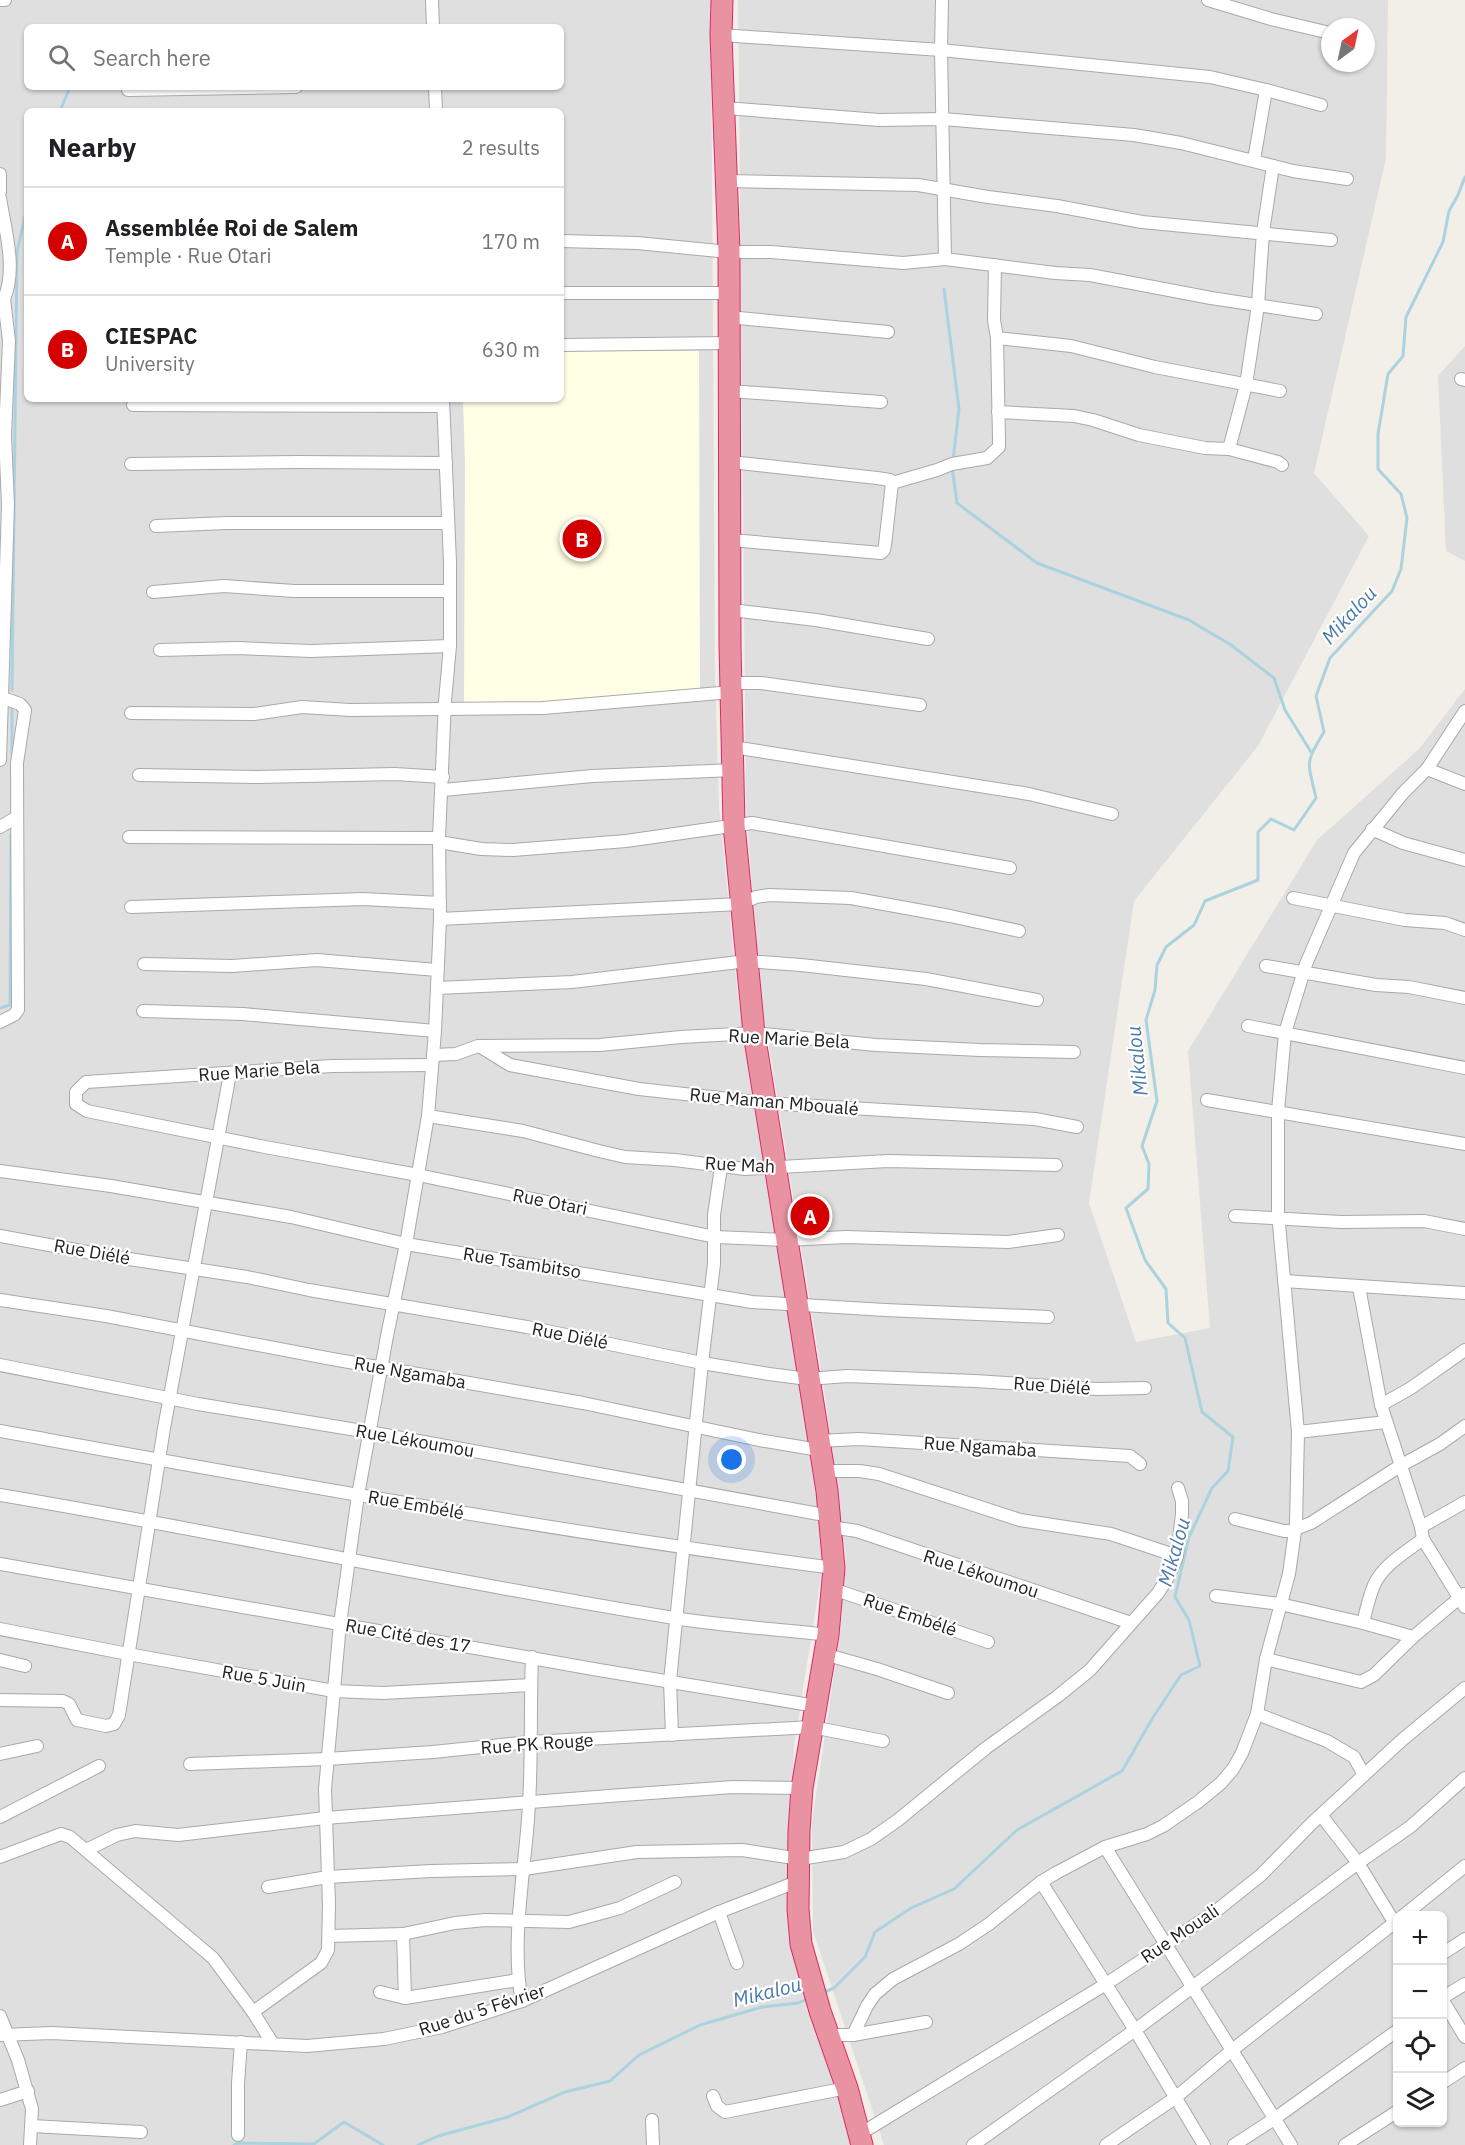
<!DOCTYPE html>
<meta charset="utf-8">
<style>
:root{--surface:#fff;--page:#f6f6f6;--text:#202124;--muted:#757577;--line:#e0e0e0;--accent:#d40000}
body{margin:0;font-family:"IBM Plex Sans",sans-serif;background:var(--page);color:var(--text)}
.controls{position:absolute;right:18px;bottom:18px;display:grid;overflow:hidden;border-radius:9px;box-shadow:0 2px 4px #0004}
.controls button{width:54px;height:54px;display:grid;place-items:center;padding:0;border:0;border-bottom:2px solid var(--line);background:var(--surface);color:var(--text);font:30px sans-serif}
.compass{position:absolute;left:1321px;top:18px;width:54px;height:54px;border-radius:50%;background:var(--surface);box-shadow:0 2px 4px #0004;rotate:33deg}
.you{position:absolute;left:732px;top:1460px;width:21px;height:21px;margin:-15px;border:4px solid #fff;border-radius:50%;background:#1a73e8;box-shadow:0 0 0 9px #1a73e833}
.badge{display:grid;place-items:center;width:39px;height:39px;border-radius:50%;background:var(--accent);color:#fff;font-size:20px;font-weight:700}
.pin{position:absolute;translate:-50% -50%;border:3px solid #fff;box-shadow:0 2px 6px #0006}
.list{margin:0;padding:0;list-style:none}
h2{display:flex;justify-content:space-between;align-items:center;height:78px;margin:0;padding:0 24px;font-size:26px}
h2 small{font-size:20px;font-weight:400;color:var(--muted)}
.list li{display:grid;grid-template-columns:39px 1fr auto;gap:18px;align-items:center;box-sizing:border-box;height:108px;padding:0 24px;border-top:2px solid var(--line)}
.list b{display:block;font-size:22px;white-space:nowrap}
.list p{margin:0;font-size:20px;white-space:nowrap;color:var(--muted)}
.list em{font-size:20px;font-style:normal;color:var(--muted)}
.icon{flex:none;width:33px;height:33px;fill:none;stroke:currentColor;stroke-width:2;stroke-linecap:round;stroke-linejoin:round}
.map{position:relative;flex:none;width:1465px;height:2145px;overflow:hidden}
.search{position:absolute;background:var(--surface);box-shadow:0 2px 4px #0004;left:24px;top:24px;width:540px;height:66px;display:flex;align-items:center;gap:15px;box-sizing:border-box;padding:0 21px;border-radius:9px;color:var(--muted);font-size:22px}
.panel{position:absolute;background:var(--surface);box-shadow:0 2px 4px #0004;left:24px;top:108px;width:540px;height:294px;border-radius:9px}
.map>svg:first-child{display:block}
.residential{fill:#e0dfdf;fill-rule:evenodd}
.education{fill:#ffffe5}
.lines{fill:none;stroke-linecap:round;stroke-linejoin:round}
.stream{stroke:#aad3df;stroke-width:3}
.street-casing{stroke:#a9a9a9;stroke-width:14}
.highway-casing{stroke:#dc2a67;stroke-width:23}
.street{stroke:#fff;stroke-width:12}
.highway{stroke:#e892a2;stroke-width:21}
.labels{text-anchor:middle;stroke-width:4.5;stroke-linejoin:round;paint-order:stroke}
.street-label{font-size:18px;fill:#222;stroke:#fff}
.water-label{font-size:20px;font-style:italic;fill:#4a7aab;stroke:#fff}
</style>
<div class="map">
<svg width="1465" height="2145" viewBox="0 0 1465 2145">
<rect width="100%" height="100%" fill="#f2efe9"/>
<g class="residential">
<path d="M0 0H711L715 675 719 807 738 997 792 1323 825 1551 794 1746 790 1915 807 2010 832 2068 852 2145H0ZM27 27H561V87H27ZM27 111H561V399H27Z"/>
<path d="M738 0H1388L1386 158 1314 473 1369 536 1258 746 1134 901 1089 1203 1136 1342 1210 1328 1188 1051 1317 840 1419 749 1465 689V2145H884L813 1931 812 1822 840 1634 846 1561 826 1402 760 990 746 808ZM1330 27H1366V63H1330ZM1398 1916H1442V2122H1398Z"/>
<polygon points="1465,346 1465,561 1446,551 1438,376"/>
</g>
<polygon class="education" points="561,351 699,351 700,692 464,706 465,463 463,399 561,399"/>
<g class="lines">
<g class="stream">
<polyline points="60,111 70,87"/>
<polyline points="944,289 959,409 953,460"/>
<polyline points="952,467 957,503 1037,563 1189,620 1231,645 1274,678 1285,710 1311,752"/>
<polyline points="12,690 17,252 27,208"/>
<polyline points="12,754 12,708"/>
<polyline points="0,1008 10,1005 11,835"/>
<path d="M822 1993 834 1988 865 1957 875 1932 911 1908 954 1889 1017 1830 1122 1771 1152 1719 1181 1675 1200 1666 1189 1620 1175 1597 1189 1537 1212 1488 1228 1471 1233 1437 1202 1412 1185 1338 1168 1323 1166 1289 1145 1260 1126 1208 1148 1189 1149 1164 1142 1146 1157 1101 1146 1020 1155 990 1157 965 1166 947 1194 925 1205 901 1258 880V832L1271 819 1294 830 1316 798C1308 762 1304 764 1324 732L1316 696 1330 658 1392 591 1401 569 1407 518 1401 494 1378 469V434L1388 374 1403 356 1406 317 1443 242 1449 211 1458 195 1465 177"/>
<polyline points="234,2145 239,2143 314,2144 344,2122 383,2145"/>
<polyline points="418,2145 438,2136 508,2117 565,2092 610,2081 639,2055 700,2025 762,2007 798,2003 807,1999"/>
</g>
<g class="street-casing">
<g id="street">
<polyline points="0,0 5,0"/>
<polyline points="432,0 433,27"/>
<polyline points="942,0 941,50 945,259"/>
<polyline points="1208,0 1271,19 1330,33"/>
<polyline points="721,35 941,50 1210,77 1266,90 1321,105"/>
<polyline points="435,87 436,111"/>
<polyline points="128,90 296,87"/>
<polyline points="725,108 879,120 943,119 1134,135 1181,143 1293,171 1347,179"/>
<polyline points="1254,160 1266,90"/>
<polyline points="0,174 0,192"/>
<polyline points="727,181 918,185 988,197 1057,206 1142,222 1331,240"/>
<path d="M0 198C5 229 17 269 4 299"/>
<polyline points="561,241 637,243 729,252 771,252 903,263 945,259 1055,273 1090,275 1211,298 1316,314"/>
<polyline points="561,293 729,293"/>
<polyline points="0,302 4,299 9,341 5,435 8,505 0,760"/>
<polyline points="728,317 888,332"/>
<polyline points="997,338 1071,346 1155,367 1280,391"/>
<polyline points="561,345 729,343"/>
<polyline points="1461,379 1465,380"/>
<polyline points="730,391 881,402"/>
<polyline points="133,405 443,406"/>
<polyline points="998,412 1074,416 1093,420 1139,435 1205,448 1229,449 1278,462 1282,465"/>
<polyline points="1229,449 1246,385 1258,305 1263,232 1273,166"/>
<polyline points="731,462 877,478 890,480 892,483 937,470 952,464 987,458 999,447 999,439 997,338 994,320 995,265"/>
<polyline points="131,464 297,462 446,463"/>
<polyline points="156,526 227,523 448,523"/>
<polyline points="731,540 881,553 884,550 885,545 892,483"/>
<polyline points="153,592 224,586 294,591 450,591"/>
<polyline points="731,610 816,620 928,639"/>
<polyline points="160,650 237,648 311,651 450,646"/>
<polyline points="732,683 761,683 920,705"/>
<polyline points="0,697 20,704 25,710 17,763 18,1010 14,1015 0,1022"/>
<polyline points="131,713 254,714 302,707 350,710 543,708 732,692"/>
<polyline points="733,747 1029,794 1112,814"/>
<polyline points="1427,769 1465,784"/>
<polyline points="139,775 257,777 395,774 443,777"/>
<polyline points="443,790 592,776 734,770"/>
<polyline points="0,827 17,817"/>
<polyline points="1372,829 1403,843 1465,860"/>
<polyline points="129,837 439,838"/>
<polyline points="439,842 481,849 513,850 626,841 752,823 1010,868"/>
<polyline points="1293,898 1405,920 1445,923 1465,930"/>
<polyline points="131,907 363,899 440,903"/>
<polyline points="440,919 740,904 756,897 769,895 851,898 950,916 1019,931"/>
<polyline points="144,964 232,966 317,960 437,970"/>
<polyline points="1266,966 1376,985 1409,987 1465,998"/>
<polyline points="437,988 572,982 747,961 801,965 926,979 1037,1000"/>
<polyline points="143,1011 243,1014 435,1031"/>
<polyline points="1248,1026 1465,1068"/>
<polyline points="479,1046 510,1065 639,1089 766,1103 1035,1119 1077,1127"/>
<polyline points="434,1055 456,1054 478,1046 600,1045 681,1037 754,1033 876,1045 980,1050 1074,1052"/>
<polyline points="432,1065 332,1066 86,1082 76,1092 76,1104 87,1111 265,1147 418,1175 715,1237 785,1240 846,1237 1008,1242 1058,1235"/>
<polyline points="1207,1100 1465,1144"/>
<polyline points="428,1116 523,1131 599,1151 625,1157 675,1160 745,1169 888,1161 1056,1165"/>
<polyline points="0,1171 111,1186 291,1217 406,1244 752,1302 885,1310 1048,1317"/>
<polyline points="1235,1216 1341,1222 1424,1221 1465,1229"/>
<polyline points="0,1236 103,1255 247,1277 309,1290 527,1327 702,1363 769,1374 808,1379 847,1376 975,1381 1097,1389 1145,1388"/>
<polyline points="1284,1281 1465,1293"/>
<polyline points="1359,1287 1381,1405 1421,1527 1423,1539 1465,1607"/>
<polyline points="0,1300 106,1316 332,1359 583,1403 759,1440 819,1450"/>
<polyline points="0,1365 198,1404 369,1432 830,1516"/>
<polyline points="1381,1405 1411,1388 1465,1350"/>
<path d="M0 1431C277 1481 554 1532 834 1568"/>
<polyline points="1298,1432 1386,1422"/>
<polyline points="818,1441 859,1439 1130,1456 1140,1464"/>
<polyline points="823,1471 860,1471 879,1474 1020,1520 1111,1534 1177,1556"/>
<path d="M0 1495C225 1533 449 1582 674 1618 725 1626 777 1629 828 1635"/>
<polyline points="1235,1519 1284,1531 1290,1531 1311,1523 1400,1466 1440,1444 1465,1426"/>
<polyline points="831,1527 857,1531 1131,1623"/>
<polyline points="1421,1527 1465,1502"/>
<polyline points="0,1564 599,1670 816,1706"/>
<polyline points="833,1589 988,1642"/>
<polyline points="1216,1596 1280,1604 1363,1623 1413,1637 1464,1594"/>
<path d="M1363 1623C1366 1610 1369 1597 1374 1585 1383 1565 1406 1552 1423 1539"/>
<polyline points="0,1629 128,1654 334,1691 383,1693 531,1685"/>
<polyline points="824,1654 877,1669 948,1693"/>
<polyline points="1266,1659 1361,1682 1374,1675 1413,1637"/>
<polyline points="0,1660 25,1666"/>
<polyline points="0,1700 63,1701 69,1704 77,1720 106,1726 114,1724 119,1715 164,1428 230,1074"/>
<polyline points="1257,1714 1327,1741 1354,1757 1364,1775"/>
<polyline points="672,1735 670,1681 702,1363 714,1264 714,1215 721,1167"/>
<polyline points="0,1754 37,1746"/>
<polyline points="190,1764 327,1759 433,1752 530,1742 812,1727 883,1741"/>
<polyline points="1321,1815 1358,1863 1397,1927"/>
<polyline points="0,1817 99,1766"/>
<polyline points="1105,1847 1291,2145"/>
<polyline points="86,1850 117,1835 135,1831 178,1835 325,1818 609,1796 733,1787 802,1788"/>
<polyline points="0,1857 61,1834 70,1837 213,1958 253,2012 273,2044"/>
<polyline points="1041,1882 1135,2030 1204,2145"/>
<polyline points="268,1887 328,1877 431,1871 524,1869 637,1852 742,1850 800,1859 844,1852 871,1839 898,1820 986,1748 1058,1696 1090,1670 1158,1593 1170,1574 1177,1556 1182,1514 1182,1501 1178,1488"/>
<polyline points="719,1912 737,1963"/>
<polyline points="1403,1916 1465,1866"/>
<polyline points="403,1934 405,1998"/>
<polyline points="329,1936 403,1934 455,1923 485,1920 569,1922 620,1908 675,1882"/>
<polyline points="1442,1954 1465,1939"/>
<polyline points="380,1992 405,1998 518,1980"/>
<polyline points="1442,1998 1465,1984"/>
<polyline points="1442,1999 1465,2037"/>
<path d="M522 2001C510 1942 526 1865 529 1804 532 1755 530 1706 532 1657"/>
<polyline points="253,2012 321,1963 328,1950 329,1904 325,1789 340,1624 358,1495 387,1336 406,1244 428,1116 435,1031 440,919 439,838 445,701 450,646 450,562 443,399"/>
<polyline points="0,2016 18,2060 32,2109 30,2145"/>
<polyline points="0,2035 52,2033 307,2046 384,2039 442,2027 522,2001 719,1912 799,1881"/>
<polyline points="828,2035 853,2035 926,2022"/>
<polyline points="853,2035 867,2006 875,1994 893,1979 959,1944 989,1924 1041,1882 1056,1873 1105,1847 1147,1834 1163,1826 1198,1802 1221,1783 1233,1769 1242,1753 1257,1714 1266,1659 1289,1574 1296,1524 1298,1432 1278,1213 1278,1111 1285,1033 1306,964 1354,853 1403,793 1427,769 1465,711"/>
<polyline points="1442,2083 1465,2068"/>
<polyline points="713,2096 717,2106 725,2112 847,2088"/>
<polyline points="0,2100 28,2091"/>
<polyline points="652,2120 653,2145"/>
<polyline points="32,2126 141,2132"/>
<polyline points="860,2134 1106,1984 1216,1911 1261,1875 1312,1823 1402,1740 1465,1688"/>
<polyline points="238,2135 238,2083 241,2042"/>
<polyline points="973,2145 1135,2030 1358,1863 1410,1827 1465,1778"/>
<polyline points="1106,2145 1175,2098 1231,2051 1398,1920"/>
<polyline points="1234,2145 1274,2119 1398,2030"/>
<polyline points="1345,2145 1398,2111"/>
</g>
</g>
<g class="highway-casing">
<polyline id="highway" points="722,0 721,35 729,252 730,645 734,825 754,1033 827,1491 834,1568 828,1635 802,1788 799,1831 798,1909 801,1944 820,2011 847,2088 862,2145"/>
</g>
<use href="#street" class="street"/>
<use href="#highway" class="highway"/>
</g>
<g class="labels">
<g class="street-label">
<text transform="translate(789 1039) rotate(3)" y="6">Rue Marie Bela</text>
<text transform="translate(259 1071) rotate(-4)" y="6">Rue Marie Bela</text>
<text transform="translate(774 1102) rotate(5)" y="6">Rue Maman Mboualé</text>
<text transform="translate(740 1165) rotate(3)" y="6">Rue Mah</text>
<text transform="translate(550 1202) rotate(11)" y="6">Rue Otari</text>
<text transform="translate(92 1252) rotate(10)" y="6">Rue Diélé</text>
<text transform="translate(522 1263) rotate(9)" y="6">Rue Tsambitso</text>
<text transform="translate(570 1336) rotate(11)" y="6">Rue Diélé</text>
<text transform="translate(410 1373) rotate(10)" y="6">Rue Ngamaba</text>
<text transform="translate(1052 1386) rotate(4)" y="6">Rue Diélé</text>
<text transform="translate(415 1441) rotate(10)" y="6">Rue Lékoumou</text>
<text transform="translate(980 1447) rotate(4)" y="6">Rue Ngamaba</text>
<text transform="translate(416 1505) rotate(10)" y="6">Rue Embélé</text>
<text transform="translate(981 1574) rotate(18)" y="6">Rue Lékoumou</text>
<text transform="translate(910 1615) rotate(19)" y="6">Rue Embélé</text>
<text transform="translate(408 1636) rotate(10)" y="6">Rue Cité des 17</text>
<text transform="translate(264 1679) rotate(10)" y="6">Rue 5 Juin</text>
<text transform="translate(537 1744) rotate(-4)" y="6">Rue PK Rouge</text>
<text transform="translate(1180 1934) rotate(-34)" y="6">Rue Mouali</text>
<text transform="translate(482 2010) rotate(-18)" y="6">Rue du 5 Février</text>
</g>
<g class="water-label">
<text transform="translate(1349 615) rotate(-47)" y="7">Mikalou</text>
<text transform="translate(1137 1061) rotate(-96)" y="7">Mikalou</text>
<text transform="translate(1174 1552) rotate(-74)" y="7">Mikalou</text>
<text transform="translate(767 1992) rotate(-14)" y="7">Mikalou</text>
</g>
</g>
</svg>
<div class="controls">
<button>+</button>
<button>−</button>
<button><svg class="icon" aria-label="locate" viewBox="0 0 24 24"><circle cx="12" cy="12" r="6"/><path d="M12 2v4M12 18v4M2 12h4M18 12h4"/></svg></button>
<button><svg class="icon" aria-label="layers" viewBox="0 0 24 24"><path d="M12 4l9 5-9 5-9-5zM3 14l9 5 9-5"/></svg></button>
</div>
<svg class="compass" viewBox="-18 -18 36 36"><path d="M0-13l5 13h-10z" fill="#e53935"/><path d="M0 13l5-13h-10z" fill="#757577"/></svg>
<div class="you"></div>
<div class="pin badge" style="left:810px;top:1216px">A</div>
<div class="pin badge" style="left:582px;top:539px">B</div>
<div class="search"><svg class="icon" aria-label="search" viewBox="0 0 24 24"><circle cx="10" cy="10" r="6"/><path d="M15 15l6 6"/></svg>Search here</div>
<section class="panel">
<h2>Nearby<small>2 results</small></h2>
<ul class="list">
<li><span class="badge">A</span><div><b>Assemblée Roi de Salem</b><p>Temple · Rue Otari</p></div><em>170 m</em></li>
<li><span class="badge">B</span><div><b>CIESPAC</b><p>University</p></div><em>630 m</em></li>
</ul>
</section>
</div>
